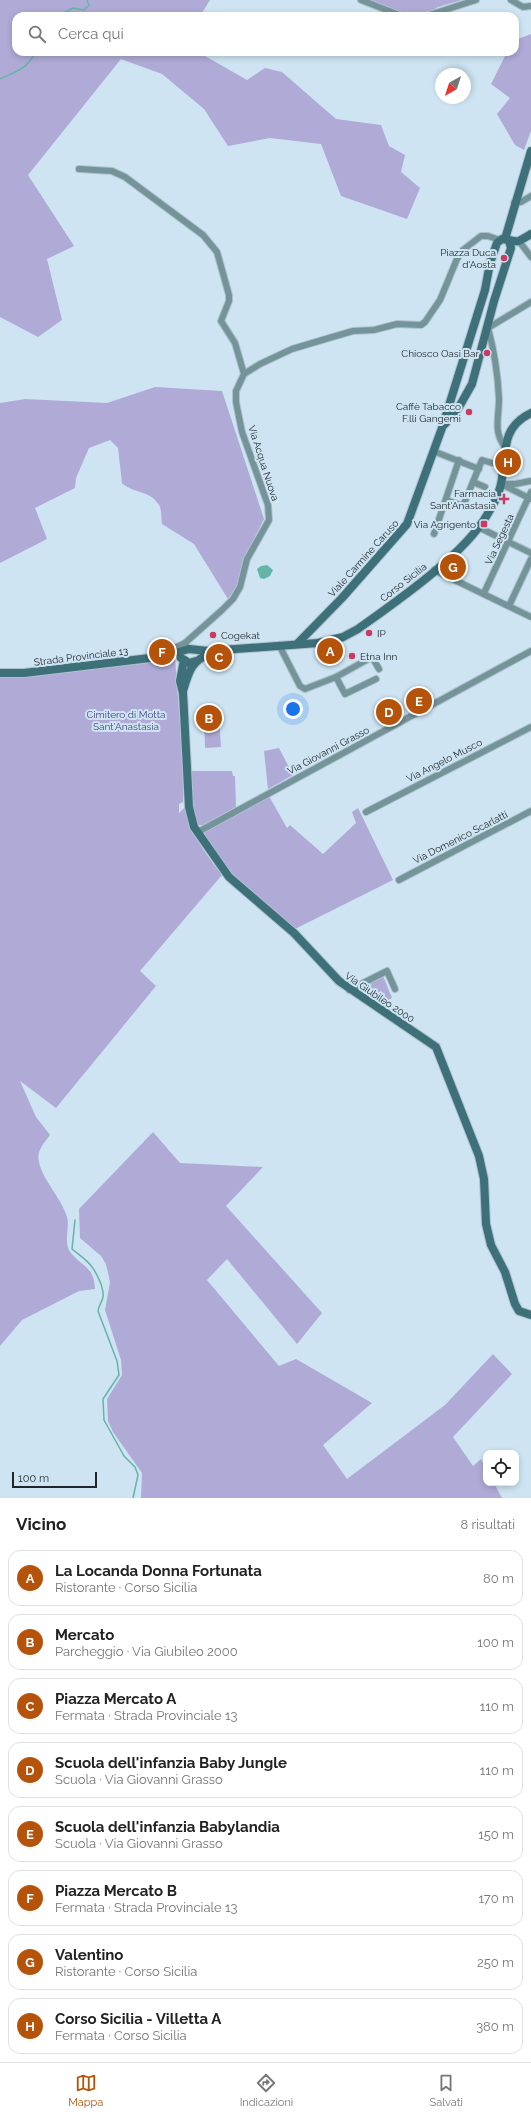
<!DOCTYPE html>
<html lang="it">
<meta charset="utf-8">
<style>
:root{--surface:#fff;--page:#f2f2f2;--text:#222;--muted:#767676;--line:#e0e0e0;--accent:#b45309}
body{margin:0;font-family:Raleway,sans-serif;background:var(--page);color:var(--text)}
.controls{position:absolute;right:12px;bottom:12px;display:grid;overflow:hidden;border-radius:8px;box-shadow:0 2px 6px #0003}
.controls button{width:36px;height:36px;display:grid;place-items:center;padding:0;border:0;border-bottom:1px solid var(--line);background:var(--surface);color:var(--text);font:20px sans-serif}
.compass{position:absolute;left:435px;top:68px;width:36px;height:36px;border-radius:50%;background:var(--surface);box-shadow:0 2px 6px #0003;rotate:219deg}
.scale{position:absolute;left:12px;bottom:10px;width:85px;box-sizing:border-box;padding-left:4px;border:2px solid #1f272c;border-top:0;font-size:11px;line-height:14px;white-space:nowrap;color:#1f272c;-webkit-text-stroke:3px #cee4f2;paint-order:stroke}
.you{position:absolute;left:293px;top:709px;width:14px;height:14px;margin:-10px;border:3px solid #fff;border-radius:50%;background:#1a73e8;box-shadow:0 0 0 6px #1a73e833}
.badge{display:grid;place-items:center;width:26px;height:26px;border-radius:50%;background:var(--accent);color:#fff;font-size:13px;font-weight:700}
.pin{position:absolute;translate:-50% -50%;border:2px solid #fff;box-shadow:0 1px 4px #0006}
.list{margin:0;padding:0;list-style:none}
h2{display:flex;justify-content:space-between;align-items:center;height:52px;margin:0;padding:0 16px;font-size:17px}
h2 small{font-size:13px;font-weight:400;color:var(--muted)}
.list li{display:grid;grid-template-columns:26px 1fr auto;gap:12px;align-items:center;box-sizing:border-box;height:56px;margin:0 8px 8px;padding:0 8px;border:1px solid var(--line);border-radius:12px}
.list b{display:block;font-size:15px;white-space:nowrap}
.list p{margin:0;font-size:13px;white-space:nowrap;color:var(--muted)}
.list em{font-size:13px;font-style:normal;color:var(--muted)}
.icon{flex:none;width:22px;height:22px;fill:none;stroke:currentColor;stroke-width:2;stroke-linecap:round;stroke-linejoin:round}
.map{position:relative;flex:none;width:531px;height:1498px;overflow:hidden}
.search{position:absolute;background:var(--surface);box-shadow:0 2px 6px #0003;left:12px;right:12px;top:12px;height:44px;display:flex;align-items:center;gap:10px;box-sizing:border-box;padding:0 14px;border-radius:12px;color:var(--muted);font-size:15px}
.sheet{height:564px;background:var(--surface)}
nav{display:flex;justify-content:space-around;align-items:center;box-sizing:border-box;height:56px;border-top:1px solid var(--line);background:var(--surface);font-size:11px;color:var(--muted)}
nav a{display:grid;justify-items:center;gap:2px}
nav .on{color:var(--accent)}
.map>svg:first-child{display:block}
.green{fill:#afabd6}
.water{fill:#64b4a7}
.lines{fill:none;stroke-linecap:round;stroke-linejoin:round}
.stream{stroke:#64b4a7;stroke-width:1.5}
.street-casing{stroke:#aec2ce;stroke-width:8}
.secondary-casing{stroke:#aec2ce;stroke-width:10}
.street{stroke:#74949a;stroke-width:6}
.secondary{stroke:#3d7078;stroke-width:8}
.poi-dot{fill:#c93b61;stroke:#cee4f2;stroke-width:1.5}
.labels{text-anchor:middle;stroke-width:4;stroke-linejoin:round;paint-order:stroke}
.poi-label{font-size:10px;fill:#1f272c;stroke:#cee4f2;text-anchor:end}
.street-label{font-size:10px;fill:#1f272c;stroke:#cee4f2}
.park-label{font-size:10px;fill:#4a3e83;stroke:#cee4f2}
</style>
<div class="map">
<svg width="531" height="1498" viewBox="0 0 531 1498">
<rect width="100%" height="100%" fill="#cee4f2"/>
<g class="green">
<polygon points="0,0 210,0 200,16 16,16 16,52 198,52 247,80 265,68 282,72 336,119 381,125 389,146 405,155 401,172 420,188 407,219 341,196 321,144 270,138 228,146 204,109 162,74 121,59 28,175 74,246 47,259 62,320 38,337 0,317"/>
<polygon points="369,0 462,0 438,7 424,16 408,16"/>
<polygon points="531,34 531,131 524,150 515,145 497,114 510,98 491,84 507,52 515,52 515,38 518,39"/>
<path d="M155 387 222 391 264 519 244 559 236 587 228 599 194 544 162 524C161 518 162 509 159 505 150 490 134 494 122 483L118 448 110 440 89 448 76 478 75 488 35 508 47 539 0 563V403L25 399 107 403Z"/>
<path d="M175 658 183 764V802L179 804V813L185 807C191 836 205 852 222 875L140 971 156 986 56 1108 20 1081 36 1117 50 1135C44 1143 36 1151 39 1162 42 1179 62 1199 67 1217 70 1227 63 1244 71 1253 83 1268 94 1266 95 1289L79 1291 22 1320 0 1346V677Z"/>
<polygon points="219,717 221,747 205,748 204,718"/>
<polygon points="279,748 293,775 268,789 264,751"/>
<polygon points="190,771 232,771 233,776 235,776 236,807 203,825 197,825 192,807"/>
<polygon points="269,796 287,828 290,825 323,854 356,823 352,812 358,808 393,880 295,929 249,889 235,880 203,835 206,830"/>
<polygon points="383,976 392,998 380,1005 357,991"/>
<polygon points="153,1132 180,1163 263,1167 226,1206 322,1313 297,1344 227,1259 207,1280 279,1366 296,1359 372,1403 323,1445 347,1479 445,1405 493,1354 512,1374 453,1437 473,1466 481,1459 486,1469 486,1483 494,1483 502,1498 141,1498 142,1473 113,1432 108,1421 107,1399 122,1375 121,1360 105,1310 110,1282 106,1264 101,1256 80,1238 79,1209"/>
</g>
<polygon class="water" points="267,565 273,570 270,576 264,579 260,578 257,569 261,566"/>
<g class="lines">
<g class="stream">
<polyline points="59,16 73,8 84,10 89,5 87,0"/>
<path d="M0 79C15 72 29 68 35 52"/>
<path d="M75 1220 72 1249C88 1262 93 1264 101 1284 102 1288 104 1293 103 1297 102 1302 99 1305 98 1311L117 1361 119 1375 103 1399 104 1420 124 1456 135 1467 138 1475 133 1498"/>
</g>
<g class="street-casing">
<g id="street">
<polyline points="361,0 402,16"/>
<polyline points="511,0 523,7 531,6"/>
<polyline points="426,16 476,0"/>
<polyline points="79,169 112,171 125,177 203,235 217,252 229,295 229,301 221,321 235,343 244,374"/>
<polyline points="514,203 521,202 531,196"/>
<polyline points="519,241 531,257"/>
<path d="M505 447C493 432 499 417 499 399 498 376 494 350 488 328L531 302"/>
<polyline points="433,451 479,469"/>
<polyline points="473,482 485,487"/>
<polyline points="501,484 531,499"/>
<polyline points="503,484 515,484 531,481"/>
<polyline points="446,500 463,506 482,460 492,463"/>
<polyline points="478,527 531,553"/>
<polyline points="434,534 459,460"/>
<polyline points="434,570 531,617"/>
<polyline points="484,593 531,492"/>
<polyline points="509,606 531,559"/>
<polyline points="279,645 300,686 305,689 336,677 372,657 379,669"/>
<polyline points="187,649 185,643 222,610 233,599 240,587 247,559 269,520 268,505 242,432 236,402 236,391 244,374 260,364 292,349 329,338 353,331 374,330 397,324 421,325 425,322 440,300 457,259 463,250 481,236 488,236 500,240"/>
<polyline points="168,651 185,643"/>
<polyline points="336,677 345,694 376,679"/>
<polyline points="366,812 531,727"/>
<polyline points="198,832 531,651"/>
<polyline points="399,880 531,811"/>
<polyline points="349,990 387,971 395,989"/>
</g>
</g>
<g class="secondary-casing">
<g id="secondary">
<polyline points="505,239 531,151"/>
<polyline points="445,424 459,407 472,384 494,301 511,248 509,241"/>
<path d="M297 644 342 598 407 524 442 428 485 290 490 263 497 243 502 239C520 241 513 245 531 234"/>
<path d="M164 656 189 649 208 651 318 643 343 637 358 629C397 601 464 555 487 515 493 505 499 495 501 484 507 456 499 428 531 413"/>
<polyline points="181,658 189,663 196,661"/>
<polyline points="184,660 180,681 183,693 189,807 194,827 229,877 294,933 339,981 436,1047 479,1156 484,1179 486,1224 491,1245 505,1272 515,1304 519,1311 531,1315"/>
<polyline points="0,673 24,673 167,656"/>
<path d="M183 691C189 670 192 660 213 652"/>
</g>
</g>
<use href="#street" class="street"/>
<use href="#secondary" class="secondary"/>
</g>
<g class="poi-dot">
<circle cx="504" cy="258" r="4"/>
<circle cx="487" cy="353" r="4"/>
<circle cx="469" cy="412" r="4"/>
<path d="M502 493h4v4h4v4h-4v4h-4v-4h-4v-4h4z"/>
<rect x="480" y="520" width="8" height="8" rx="2"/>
<circle cx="369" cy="633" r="4"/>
<circle cx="213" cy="635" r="4"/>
<circle cx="352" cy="656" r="4"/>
</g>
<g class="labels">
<g class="poi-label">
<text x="496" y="256">Piazza Duca<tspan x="496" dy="12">d'Aosta</tspan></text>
<text x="479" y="357">Chiosco Oasi Bar</text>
<text x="461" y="410">Caffè Tabacco<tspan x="461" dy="12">F.lli Gangemi</tspan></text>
<text x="496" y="497">Farmacia<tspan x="496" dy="12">Sant'Anastasia</tspan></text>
<text x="476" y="528">Via Agrigento</text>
<text x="377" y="637" text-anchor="start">IP</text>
<text x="221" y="639" text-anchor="start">Cogekat</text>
<text x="360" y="660" text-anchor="start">Etna Inn</text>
</g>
<g class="street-label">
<text transform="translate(264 463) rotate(72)" y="4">Via Acqua Nuova</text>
<text transform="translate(499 539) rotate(-65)" y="4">Via Segesta</text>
<text transform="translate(363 558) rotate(-48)" y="4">Viale Carmine Caruso</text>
<text transform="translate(403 582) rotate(-38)" y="4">Corso Sicilia</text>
<text transform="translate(81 656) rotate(-7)" y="4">Strada Provinciale 13</text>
<text transform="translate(328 750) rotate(-28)" y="4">Via Giovanni Grasso</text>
<text transform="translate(444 760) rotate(-27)" y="4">Via Angelo Musco</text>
<text transform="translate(460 837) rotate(-27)" y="4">Via Domenico Scarlatti</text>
<text transform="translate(380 997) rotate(34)" y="4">Via Giubileo 2000</text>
</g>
<g class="park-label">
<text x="126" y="718">Cimitero di Motta<tspan x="126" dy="12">Sant'Anastasia</tspan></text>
</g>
</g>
</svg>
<div class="controls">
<button><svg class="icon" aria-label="locate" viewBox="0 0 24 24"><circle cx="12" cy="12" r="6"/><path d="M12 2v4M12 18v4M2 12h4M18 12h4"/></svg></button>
</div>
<svg class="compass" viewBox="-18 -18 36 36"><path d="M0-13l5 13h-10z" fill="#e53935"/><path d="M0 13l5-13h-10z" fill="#767676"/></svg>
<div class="scale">100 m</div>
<div class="you"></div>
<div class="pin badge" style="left:330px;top:651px">A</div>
<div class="pin badge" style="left:209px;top:718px">B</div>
<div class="pin badge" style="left:219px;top:657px">C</div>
<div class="pin badge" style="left:389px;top:712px">D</div>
<div class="pin badge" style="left:419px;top:701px">E</div>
<div class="pin badge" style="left:162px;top:652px">F</div>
<div class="pin badge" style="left:453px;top:567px">G</div>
<div class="pin badge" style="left:508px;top:462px">H</div>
<div class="search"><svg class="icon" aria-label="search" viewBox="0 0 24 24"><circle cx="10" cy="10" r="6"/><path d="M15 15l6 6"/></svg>Cerca qui</div>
</div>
<section class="sheet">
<h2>Vicino<small>8 risultati</small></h2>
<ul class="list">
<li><span class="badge">A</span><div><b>La Locanda Donna Fortunata</b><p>Ristorante · Corso Sicilia</p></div><em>80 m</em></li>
<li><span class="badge">B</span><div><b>Mercato</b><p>Parcheggio · Via Giubileo 2000</p></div><em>100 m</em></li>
<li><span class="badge">C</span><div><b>Piazza Mercato A</b><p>Fermata · Strada Provinciale 13</p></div><em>110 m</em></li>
<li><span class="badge">D</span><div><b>Scuola dell'infanzia Baby Jungle</b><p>Scuola · Via Giovanni Grasso</p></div><em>110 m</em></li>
<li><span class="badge">E</span><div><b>Scuola dell'infanzia Babylandia</b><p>Scuola · Via Giovanni Grasso</p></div><em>150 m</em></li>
<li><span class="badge">F</span><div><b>Piazza Mercato B</b><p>Fermata · Strada Provinciale 13</p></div><em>170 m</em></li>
<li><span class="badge">G</span><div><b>Valentino</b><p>Ristorante · Corso Sicilia</p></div><em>250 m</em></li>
<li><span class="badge">H</span><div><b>Corso Sicilia - Villetta A</b><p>Fermata · Corso Sicilia</p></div><em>380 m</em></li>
</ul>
</section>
<nav>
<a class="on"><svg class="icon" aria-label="map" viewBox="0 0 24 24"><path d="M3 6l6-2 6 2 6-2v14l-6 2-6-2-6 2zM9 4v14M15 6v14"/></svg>Mappa</a>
<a><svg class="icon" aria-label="directions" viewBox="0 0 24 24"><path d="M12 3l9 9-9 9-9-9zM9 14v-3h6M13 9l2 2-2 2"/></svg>Indicazioni</a>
<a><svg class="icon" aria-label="saved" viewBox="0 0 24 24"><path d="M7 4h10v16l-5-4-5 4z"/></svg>Salvati</a>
</nav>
